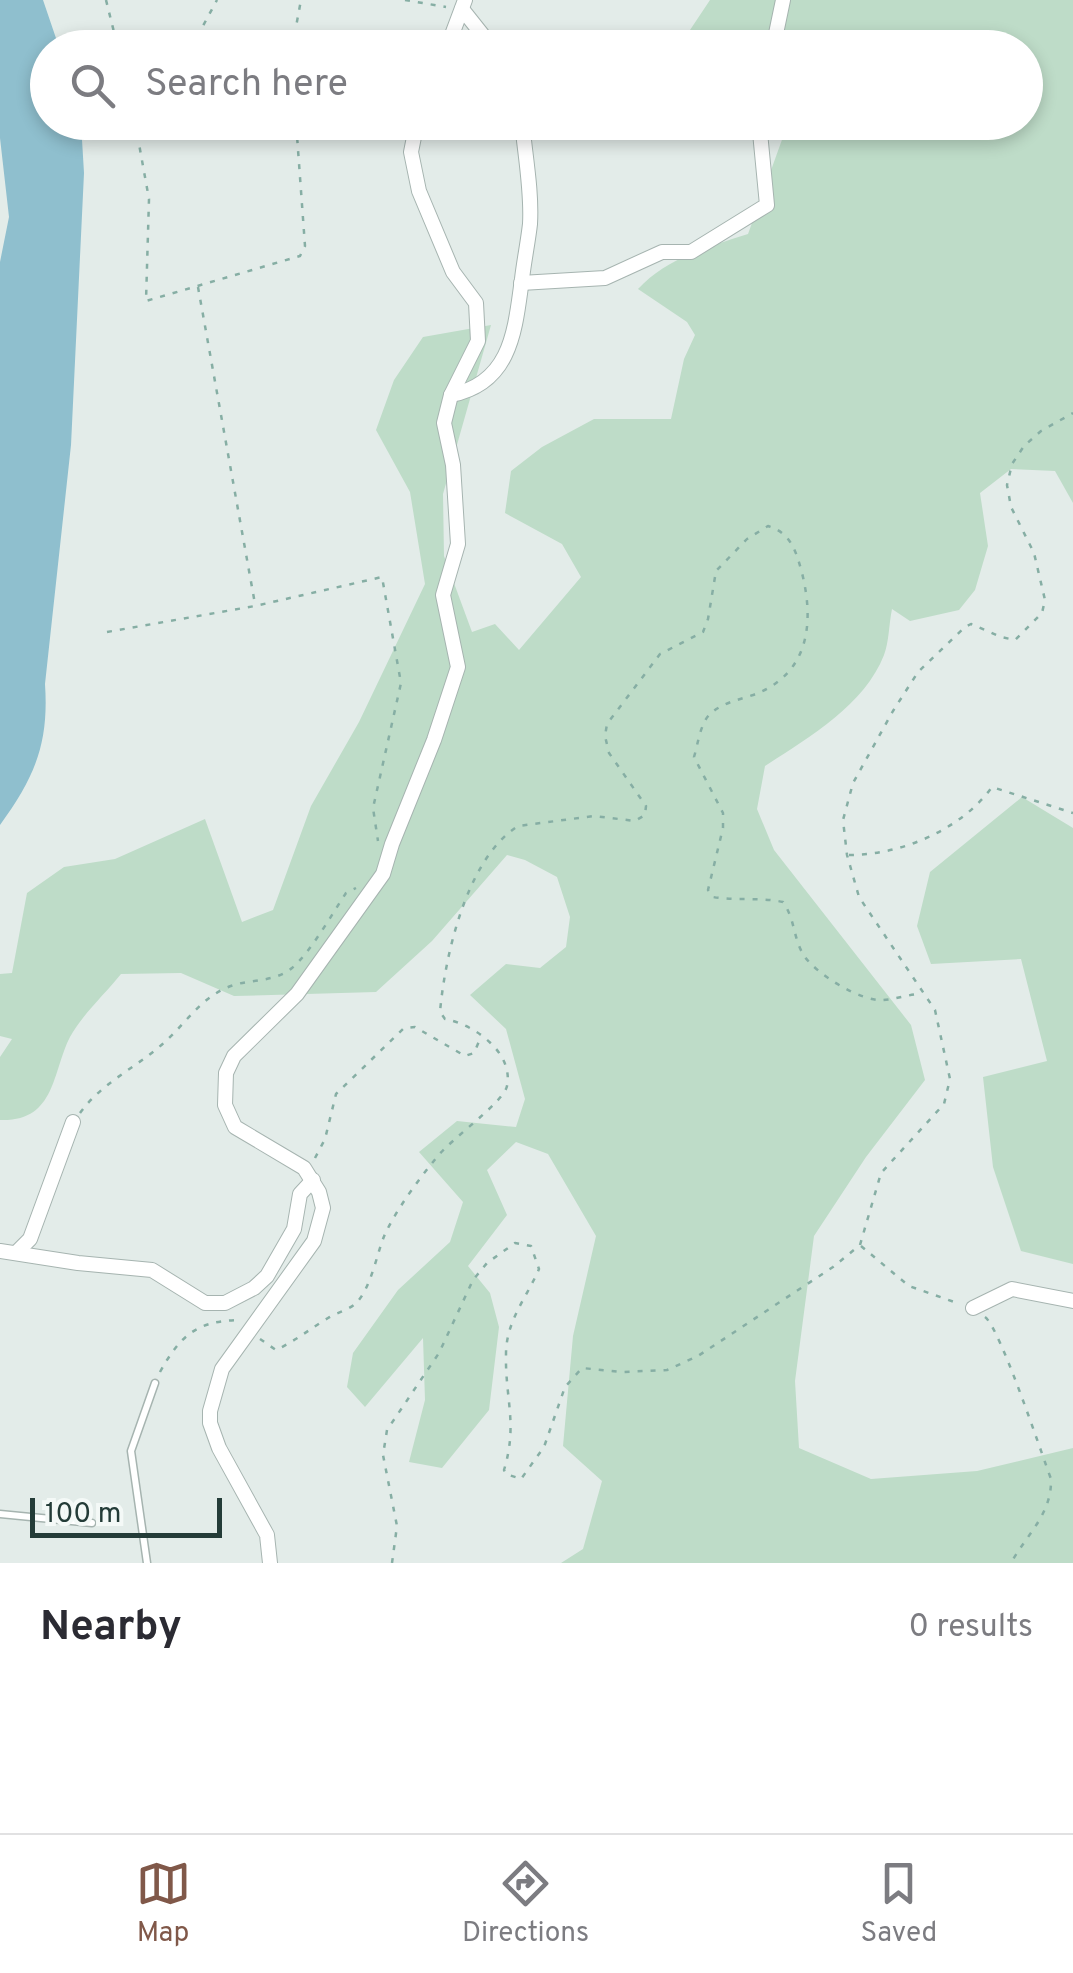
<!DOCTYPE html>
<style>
:root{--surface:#fff;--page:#f7f7f7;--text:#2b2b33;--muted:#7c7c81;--line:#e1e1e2;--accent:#805849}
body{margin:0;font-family:Overpass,sans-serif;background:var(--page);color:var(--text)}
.scale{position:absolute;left:30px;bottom:25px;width:192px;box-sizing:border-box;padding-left:10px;border:5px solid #243c38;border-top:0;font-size:28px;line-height:35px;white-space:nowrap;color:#243c38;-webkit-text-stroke:8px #f4f9f7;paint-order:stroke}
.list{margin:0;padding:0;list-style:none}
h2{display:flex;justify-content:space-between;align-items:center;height:130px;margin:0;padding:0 40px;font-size:42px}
h2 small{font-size:32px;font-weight:400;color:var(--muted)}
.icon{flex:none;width:55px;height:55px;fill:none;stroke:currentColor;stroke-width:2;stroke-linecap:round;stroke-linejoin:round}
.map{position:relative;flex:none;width:1073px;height:1563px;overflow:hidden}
.search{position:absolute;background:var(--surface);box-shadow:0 5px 15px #0003;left:30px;right:30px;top:30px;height:110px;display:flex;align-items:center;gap:25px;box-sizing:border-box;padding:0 35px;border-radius:55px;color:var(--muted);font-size:38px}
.sheet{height:270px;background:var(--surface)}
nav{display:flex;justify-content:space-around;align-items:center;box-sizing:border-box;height:140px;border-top:2px solid var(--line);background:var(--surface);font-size:28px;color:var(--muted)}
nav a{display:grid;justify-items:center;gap:5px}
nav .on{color:var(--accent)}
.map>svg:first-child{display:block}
.green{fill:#bedcc8}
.water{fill:#8fbfce}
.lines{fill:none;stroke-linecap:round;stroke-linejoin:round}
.service-casing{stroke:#a6b4b0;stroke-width:9}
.minor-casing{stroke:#a6b4b0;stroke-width:16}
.path{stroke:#86aea4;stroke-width:2.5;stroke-dasharray:5 8;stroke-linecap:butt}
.service{stroke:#fff;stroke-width:6}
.minor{stroke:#fff;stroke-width:14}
</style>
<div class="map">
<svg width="1073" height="1563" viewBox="0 0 1073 1563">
<rect width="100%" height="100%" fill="#e3ece9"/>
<g class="green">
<path d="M710 0H1073V503L1055 471 1011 469 980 493 988 546 975 590 959 610 910 621 892 609C889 623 889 642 884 655 864 706 808 738 765 766L757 809 774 850 911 1025 925 1080 866 1157 814 1236 795 1381 799 1448 871 1479 977 1471 1073 1448V1563H561L583 1549 602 1481 563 1446 573 1336 596 1236 548 1154 516 1142 487 1170 507 1215 468 1266 490 1293 499 1327 489 1410 442 1468 409 1462 425 1400 423 1338 365 1407 347 1387 353 1353 398 1290 450 1242 463 1202 419 1152 457 1121 516 1127 525 1099 506 1029 470 995 506 964 540 968 566 947 570 917 557 877 525 860 507 855 432 941 376 992 234 996 181 973 121 974C105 994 82 1015 70 1037 52 1072 56 1122 0 1120V1057L12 1039 0 1036V974L12 973 27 893 64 867 115 859 205 819 242 922 273 910 311 806 359 722 425 584 410 492 376 430 394 380 423 337 491 325 443 494 444 556 472 632 495 624 519 650 581 577 562 544 505 513 511 471 542 447 594 419H671L684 359 695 335 687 322 638 289C668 257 708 247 748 234L788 123 1026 122V48L687 47 686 36Z"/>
<polygon points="1022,797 1073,828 1073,1264 1021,1251 993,1167 983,1077 1047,1061 1021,959 931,964 917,926 930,872"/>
</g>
<path class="water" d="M0 0H43L59 47 48 48V122L81 123 84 173 71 445 45 684C49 743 35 777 0 825V262L9 217 0 138Z"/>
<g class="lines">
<g class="service-casing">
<g id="service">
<polyline points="0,1514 92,1523"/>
<polyline points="147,1563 131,1451 155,1383"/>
</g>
</g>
<g class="minor-casing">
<g id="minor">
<polyline points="462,9 493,48"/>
<polyline points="447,48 465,0"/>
<polyline points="773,48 783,0"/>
<polyline points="521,283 605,278 662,252 691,252 767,205 759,122"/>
<path d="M451 395C512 383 515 329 522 279 524 261 528 242 530 224 532 191 525 155 522 122"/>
<polyline points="0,1251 78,1263 152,1270 205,1303 225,1303 254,1288 267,1276 294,1229 300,1194 313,1180"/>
<polyline points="17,1252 30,1239 73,1122"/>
<polyline points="973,1308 1012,1289 1073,1301"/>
<polyline points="270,1563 267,1535 219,1448 210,1423 210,1411 222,1369 314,1241 323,1208 319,1192 304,1168 235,1127 225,1105 226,1073 234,1056 297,994 383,874 392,844 434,740 458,667 443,595 458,544 453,465 444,423 451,395 478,341 476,303 453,272 419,191 411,152 417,122"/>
</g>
</g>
<g class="path">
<polyline points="106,0 118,48"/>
<polyline points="405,0 446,7"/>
<polyline points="191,48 217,0"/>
<polyline points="292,48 301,0"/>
<polyline points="135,122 149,199 146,301 300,256 305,246 296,122"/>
<polyline points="198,287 255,604"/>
<polyline points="107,632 255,606 382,577 401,683 373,808 378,841"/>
<path d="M849 855C901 855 961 830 992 787L1073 813"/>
<path d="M80 1113C103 1081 140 1066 168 1039 187 1021 201 999 226 988 247 978 272 984 292 968 310 953 332 914 346 893L356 888"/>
<polyline points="315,1158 325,1139 336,1094 404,1028 415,1027 465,1056 474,1053 480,1039"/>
<polyline points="861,1246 909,1286 960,1304"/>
<path d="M985 1317C1000 1328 1041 1452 1051 1479 1052 1514 1027 1534 1011 1563"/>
<path d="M260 1339 276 1350C295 1341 310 1329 328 1318 336 1313 348 1310 355 1304 371 1290 377 1252 385 1234 398 1207 419 1179 437 1157 451 1139 504 1102 507 1086 514 1052 473 1024 445 1019L440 1012C445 955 467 858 518 826L594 816 635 821 645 815 646 806 609 753 605 736 607 724 660 654 703 632 708 619 716 571 747 539 768 526C791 533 796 551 802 573 815 625 808 675 753 695 738 700 722 703 710 714 700 724 698 744 694 757L723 813V828L708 890 713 897C736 901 760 897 783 902 795 919 793 937 803 954 814 973 861 1002 883 1000 897 999 909 994 922 994"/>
<path d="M160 1372C180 1336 196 1321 239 1320"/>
<path d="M392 1563 397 1526 383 1455 387 1430 439 1353 473 1280 487 1263 515 1243 531 1246 539 1269C527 1297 506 1321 506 1354 505 1399 518 1424 504 1470L506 1474 521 1479 544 1447 565 1387 582 1368 622 1372 667 1370 698 1356 833 1267 860 1245 881 1173 944 1104 950 1079 935 1010 859 897 847 855 843 820 853 783 893 711 918 672 965 627 971 624 1001 637 1015 640 1042 613 1045 600 1034 553 1011 507 1007 485 1012 464 1024 446 1041 431 1073 413"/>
</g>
<use href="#service" class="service"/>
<use href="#minor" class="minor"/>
</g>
</svg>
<div class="scale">100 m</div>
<div class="search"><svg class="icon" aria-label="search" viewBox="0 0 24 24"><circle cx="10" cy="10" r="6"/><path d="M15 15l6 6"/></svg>Search here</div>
</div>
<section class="sheet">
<h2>Nearby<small>0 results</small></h2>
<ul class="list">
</ul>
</section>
<nav>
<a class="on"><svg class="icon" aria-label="map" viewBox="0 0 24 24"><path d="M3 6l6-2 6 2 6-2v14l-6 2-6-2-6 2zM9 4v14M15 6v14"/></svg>Map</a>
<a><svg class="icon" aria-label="directions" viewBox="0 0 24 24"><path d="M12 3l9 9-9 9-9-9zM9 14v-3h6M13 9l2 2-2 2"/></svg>Directions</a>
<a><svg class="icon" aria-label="saved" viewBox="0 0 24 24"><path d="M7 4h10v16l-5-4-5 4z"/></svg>Saved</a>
</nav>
